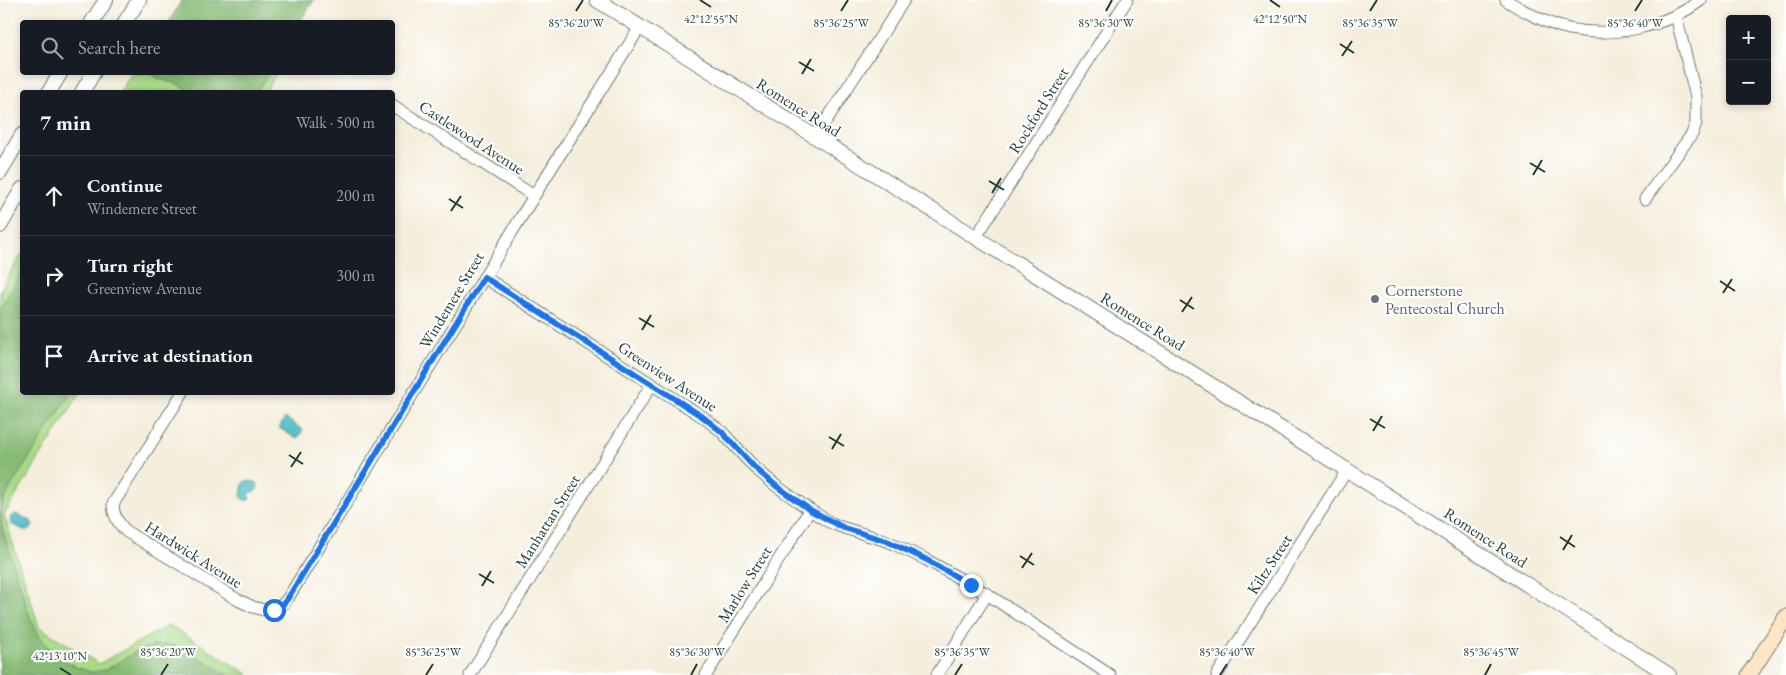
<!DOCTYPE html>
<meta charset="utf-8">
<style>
:root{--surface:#171b24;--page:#242831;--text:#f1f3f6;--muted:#9ea1a6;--line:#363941}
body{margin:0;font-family:"EB Garamond",serif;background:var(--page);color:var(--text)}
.controls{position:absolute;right:15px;top:15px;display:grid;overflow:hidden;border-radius:5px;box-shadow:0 2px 8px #0003}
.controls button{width:45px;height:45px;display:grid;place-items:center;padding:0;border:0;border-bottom:1px solid var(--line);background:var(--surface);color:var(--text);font:25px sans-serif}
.stop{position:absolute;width:15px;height:15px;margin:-11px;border:4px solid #1a73e8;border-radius:50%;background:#fff}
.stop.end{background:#1a73e8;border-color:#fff;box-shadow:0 1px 5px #0008}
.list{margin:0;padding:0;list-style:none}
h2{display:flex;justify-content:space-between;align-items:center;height:65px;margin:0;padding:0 20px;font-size:21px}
h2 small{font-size:16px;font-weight:400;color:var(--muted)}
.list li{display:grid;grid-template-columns:32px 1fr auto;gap:15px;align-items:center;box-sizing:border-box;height:80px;padding:0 20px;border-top:1px solid var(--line)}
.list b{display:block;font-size:19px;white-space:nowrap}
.list p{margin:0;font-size:16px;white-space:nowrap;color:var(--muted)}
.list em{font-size:16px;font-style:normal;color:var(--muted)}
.icon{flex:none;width:28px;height:28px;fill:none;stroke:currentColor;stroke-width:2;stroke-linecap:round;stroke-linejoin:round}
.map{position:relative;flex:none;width:1786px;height:675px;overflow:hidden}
.search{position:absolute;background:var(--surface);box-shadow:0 2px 8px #0003;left:20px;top:20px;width:375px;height:55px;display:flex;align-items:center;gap:12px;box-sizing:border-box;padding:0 18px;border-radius:5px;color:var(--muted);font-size:19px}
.panel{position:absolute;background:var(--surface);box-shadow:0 2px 8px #0003;left:20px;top:90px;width:375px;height:305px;border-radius:5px}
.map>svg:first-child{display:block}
.green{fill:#a9da88;stroke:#648c5e}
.forest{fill:#86ba74;stroke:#527c54}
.water{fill:#4dbbc5;stroke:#367c7c}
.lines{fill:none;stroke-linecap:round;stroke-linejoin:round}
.minor-casing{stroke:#6a7b6f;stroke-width:13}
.tertiary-casing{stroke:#6a7b6f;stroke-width:16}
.secondary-casing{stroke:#6a7b6f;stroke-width:17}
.minor{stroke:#fff;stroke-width:11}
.tertiary{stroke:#fff;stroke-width:14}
.secondary{stroke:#fee5c5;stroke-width:15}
.route{stroke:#1a73e8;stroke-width:6}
.ticks{fill:none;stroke:#1f3d34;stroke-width:2}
.worship-dot{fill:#6b7280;stroke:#fff;stroke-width:2}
.labels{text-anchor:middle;stroke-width:4.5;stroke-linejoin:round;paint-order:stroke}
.street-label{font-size:16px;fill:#1f3d34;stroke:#fff}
.worship-label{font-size:16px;fill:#5b616d;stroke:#fff;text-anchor:start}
.ticks-label{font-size:12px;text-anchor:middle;fill:#1f3d34;stroke:#fff;stroke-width:4.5;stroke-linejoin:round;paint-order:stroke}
</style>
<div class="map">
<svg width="1786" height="675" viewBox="0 0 1786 675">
<rect width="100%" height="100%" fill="#fff"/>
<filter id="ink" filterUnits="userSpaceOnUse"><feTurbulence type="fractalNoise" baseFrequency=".02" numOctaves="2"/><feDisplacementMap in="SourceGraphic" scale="10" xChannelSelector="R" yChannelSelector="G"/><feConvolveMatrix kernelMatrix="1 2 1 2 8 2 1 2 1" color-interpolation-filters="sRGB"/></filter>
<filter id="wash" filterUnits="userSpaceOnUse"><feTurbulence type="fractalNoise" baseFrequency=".0096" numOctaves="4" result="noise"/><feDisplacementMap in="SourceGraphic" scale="20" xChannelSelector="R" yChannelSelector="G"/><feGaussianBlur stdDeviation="1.12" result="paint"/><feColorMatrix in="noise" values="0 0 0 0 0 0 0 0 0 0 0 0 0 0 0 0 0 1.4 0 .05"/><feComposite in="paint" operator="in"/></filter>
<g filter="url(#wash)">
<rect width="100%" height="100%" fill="#f5eedc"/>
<g class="green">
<polygon points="132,73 277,73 265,92 120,92"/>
<polygon points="22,253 22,392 80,393 4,515 39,627 99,664 169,625 249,675 0,675 0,290"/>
</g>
<g class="forest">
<polygon points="182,0 314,0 300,22 169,22"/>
<polygon points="151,73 269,73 256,92 189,92 178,84 159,79"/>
<polygon points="22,270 22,392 71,393 8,491 1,509 2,527 25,601 32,622 42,641 60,658 76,667 91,672 106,670 135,652 156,645 173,645 189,651 228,675 0,675 0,310"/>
</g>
<g class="water">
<polygon points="285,418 303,430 297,439 279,428"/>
<polygon points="245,481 256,482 258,485 257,490 250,493 249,496 250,499 249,500 244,500 241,496 242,487"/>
<polygon points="16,514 31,521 33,525 31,529 26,531 11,524 10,520 11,516"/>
</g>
</g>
<g filter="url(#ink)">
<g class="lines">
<g class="minor-casing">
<g id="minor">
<path d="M1506 0C1525 12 1546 24 1569 29 1612 38 1666 27 1701 0"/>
<polyline points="392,105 534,196"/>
<polyline points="815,138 904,0"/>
<polyline points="1645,199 1692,134 1696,123 1696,97 1676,16"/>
<polyline points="976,237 1127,0"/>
<polyline points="484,277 703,417 722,432 754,467 775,485 810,510 829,522 844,528 887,541 925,559 987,594 1110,675"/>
<path d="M183 392 113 504C113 516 119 524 127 532L238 600 253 607 264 610H274L282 605 288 598 534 196 640 27"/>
<polyline points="470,675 652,384"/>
<polyline points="706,675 810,510"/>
<polyline points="937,675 987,594"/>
<polyline points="1217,675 1347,470"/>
</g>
</g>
<g class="tertiary-casing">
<g id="tertiary">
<polyline points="597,0 1347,470 1669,675"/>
<polyline points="92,22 106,0"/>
<polyline points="125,22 139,0"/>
<polyline points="49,92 61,72"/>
<polyline points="82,92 94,72"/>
<polyline points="0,172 22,135"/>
<polyline points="0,226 22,189"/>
</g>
</g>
<g class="secondary-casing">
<polyline id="secondary" points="1749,675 1786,617"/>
</g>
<use href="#minor" class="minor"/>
<use href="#tertiary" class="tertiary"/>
<use href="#secondary" class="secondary"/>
</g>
</g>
<g class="lines" filter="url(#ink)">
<polyline class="route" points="274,610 282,605 288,598 484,277 703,417 722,432 754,467 775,485 810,510 844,528 887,541 925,559 971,585"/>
</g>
<path class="ticks" d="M700 0 711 7M1270 0 1280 7M576 11 583 0M841 11 848 0M1106 11 1112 0M1370 11 1377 0M1635 11 1642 0M1340 44 1354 53M1342 56 1352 41M799 62 814 71M802 74 811 59M1530 163 1545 172M1533 175 1542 160M989 181 1004 190M992 193 1001 178M449 199 463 208M451 211 461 196M1720 281 1735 291M1723 293 1732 279M1180 300 1194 309M1182 312 1192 297M639 318 654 327M642 330 651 315M1370 419 1385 428M1373 431 1382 416M829 437 844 446M832 449 841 434M289 455 303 464M291 467 301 452M1560 537 1575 547M1563 550 1572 535M1020 556 1034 565M1022 568 1032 553M479 574 494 583M482 586 491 571M60 668 71 675M161 675 168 664M426 675 433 664M691 675 697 664M955 675 962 664M1220 675 1227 664M1485 675 1491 664"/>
<circle class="worship-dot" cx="1375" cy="299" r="5"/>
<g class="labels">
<g class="street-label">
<text transform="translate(799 107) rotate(32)" y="6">Romence Road</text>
<text transform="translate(1038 110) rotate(-58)" y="6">Rockford Street</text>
<text transform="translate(472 137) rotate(33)" y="6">Castlewood Avenue</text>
<text transform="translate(451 300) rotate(-59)" y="6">Windemere Street</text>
<text transform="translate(1143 321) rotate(32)" y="6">Romence Road</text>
<text transform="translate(668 376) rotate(33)" y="6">Greenview Avenue</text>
<text transform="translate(547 521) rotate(-58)" y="6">Manhattan Street</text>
<text transform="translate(1486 537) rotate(33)" y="6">Romence Road</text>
<text transform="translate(194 554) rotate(32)" y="6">Hardwick Avenue</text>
<text transform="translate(1269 564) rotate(-57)" y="6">Kiltz Street</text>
<text transform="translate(744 584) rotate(-58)" y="6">Marlow Street</text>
</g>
<g class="worship-label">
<text x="1385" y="296">Cornerstone<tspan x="1385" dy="18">Pentecostal Church</tspan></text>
</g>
</g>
<g class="ticks-label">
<text x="711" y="23">42°12'55"N</text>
<text x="1280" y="23">42°12'50"N</text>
<text x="576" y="27">85°36'20"W</text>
<text x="841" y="27">85°36'25"W</text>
<text x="1106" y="27">85°36'30"W</text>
<text x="1370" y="27">85°36'35"W</text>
<text x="1635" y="27">85°36'40"W</text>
<text x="168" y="656">85°36'20"W</text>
<text x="433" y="656">85°36'25"W</text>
<text x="697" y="656">85°36'30"W</text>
<text x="962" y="656">85°36'35"W</text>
<text x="1227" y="656">85°36'40"W</text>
<text x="1491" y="656">85°36'45"W</text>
<text x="60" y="660">42°13'10"N</text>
</g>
</svg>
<div class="controls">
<button>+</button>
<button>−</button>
</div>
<div class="stop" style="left:274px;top:610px"></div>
<div class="stop end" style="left:971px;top:585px"></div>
<div class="search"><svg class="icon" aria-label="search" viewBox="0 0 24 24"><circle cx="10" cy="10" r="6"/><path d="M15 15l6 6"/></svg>Search here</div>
<section class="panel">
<h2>7 min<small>Walk · 500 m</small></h2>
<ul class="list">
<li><svg class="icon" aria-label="ahead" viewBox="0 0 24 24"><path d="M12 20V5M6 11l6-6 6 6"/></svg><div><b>Continue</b><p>Windemere Street</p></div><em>200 m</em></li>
<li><svg class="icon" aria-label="right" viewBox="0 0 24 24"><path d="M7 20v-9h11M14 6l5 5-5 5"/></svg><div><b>Turn right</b><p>Greenview Avenue</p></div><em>300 m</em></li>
<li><svg class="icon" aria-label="arrive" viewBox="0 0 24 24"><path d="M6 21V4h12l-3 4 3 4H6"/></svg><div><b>Arrive at destination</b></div></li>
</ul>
</section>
</div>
